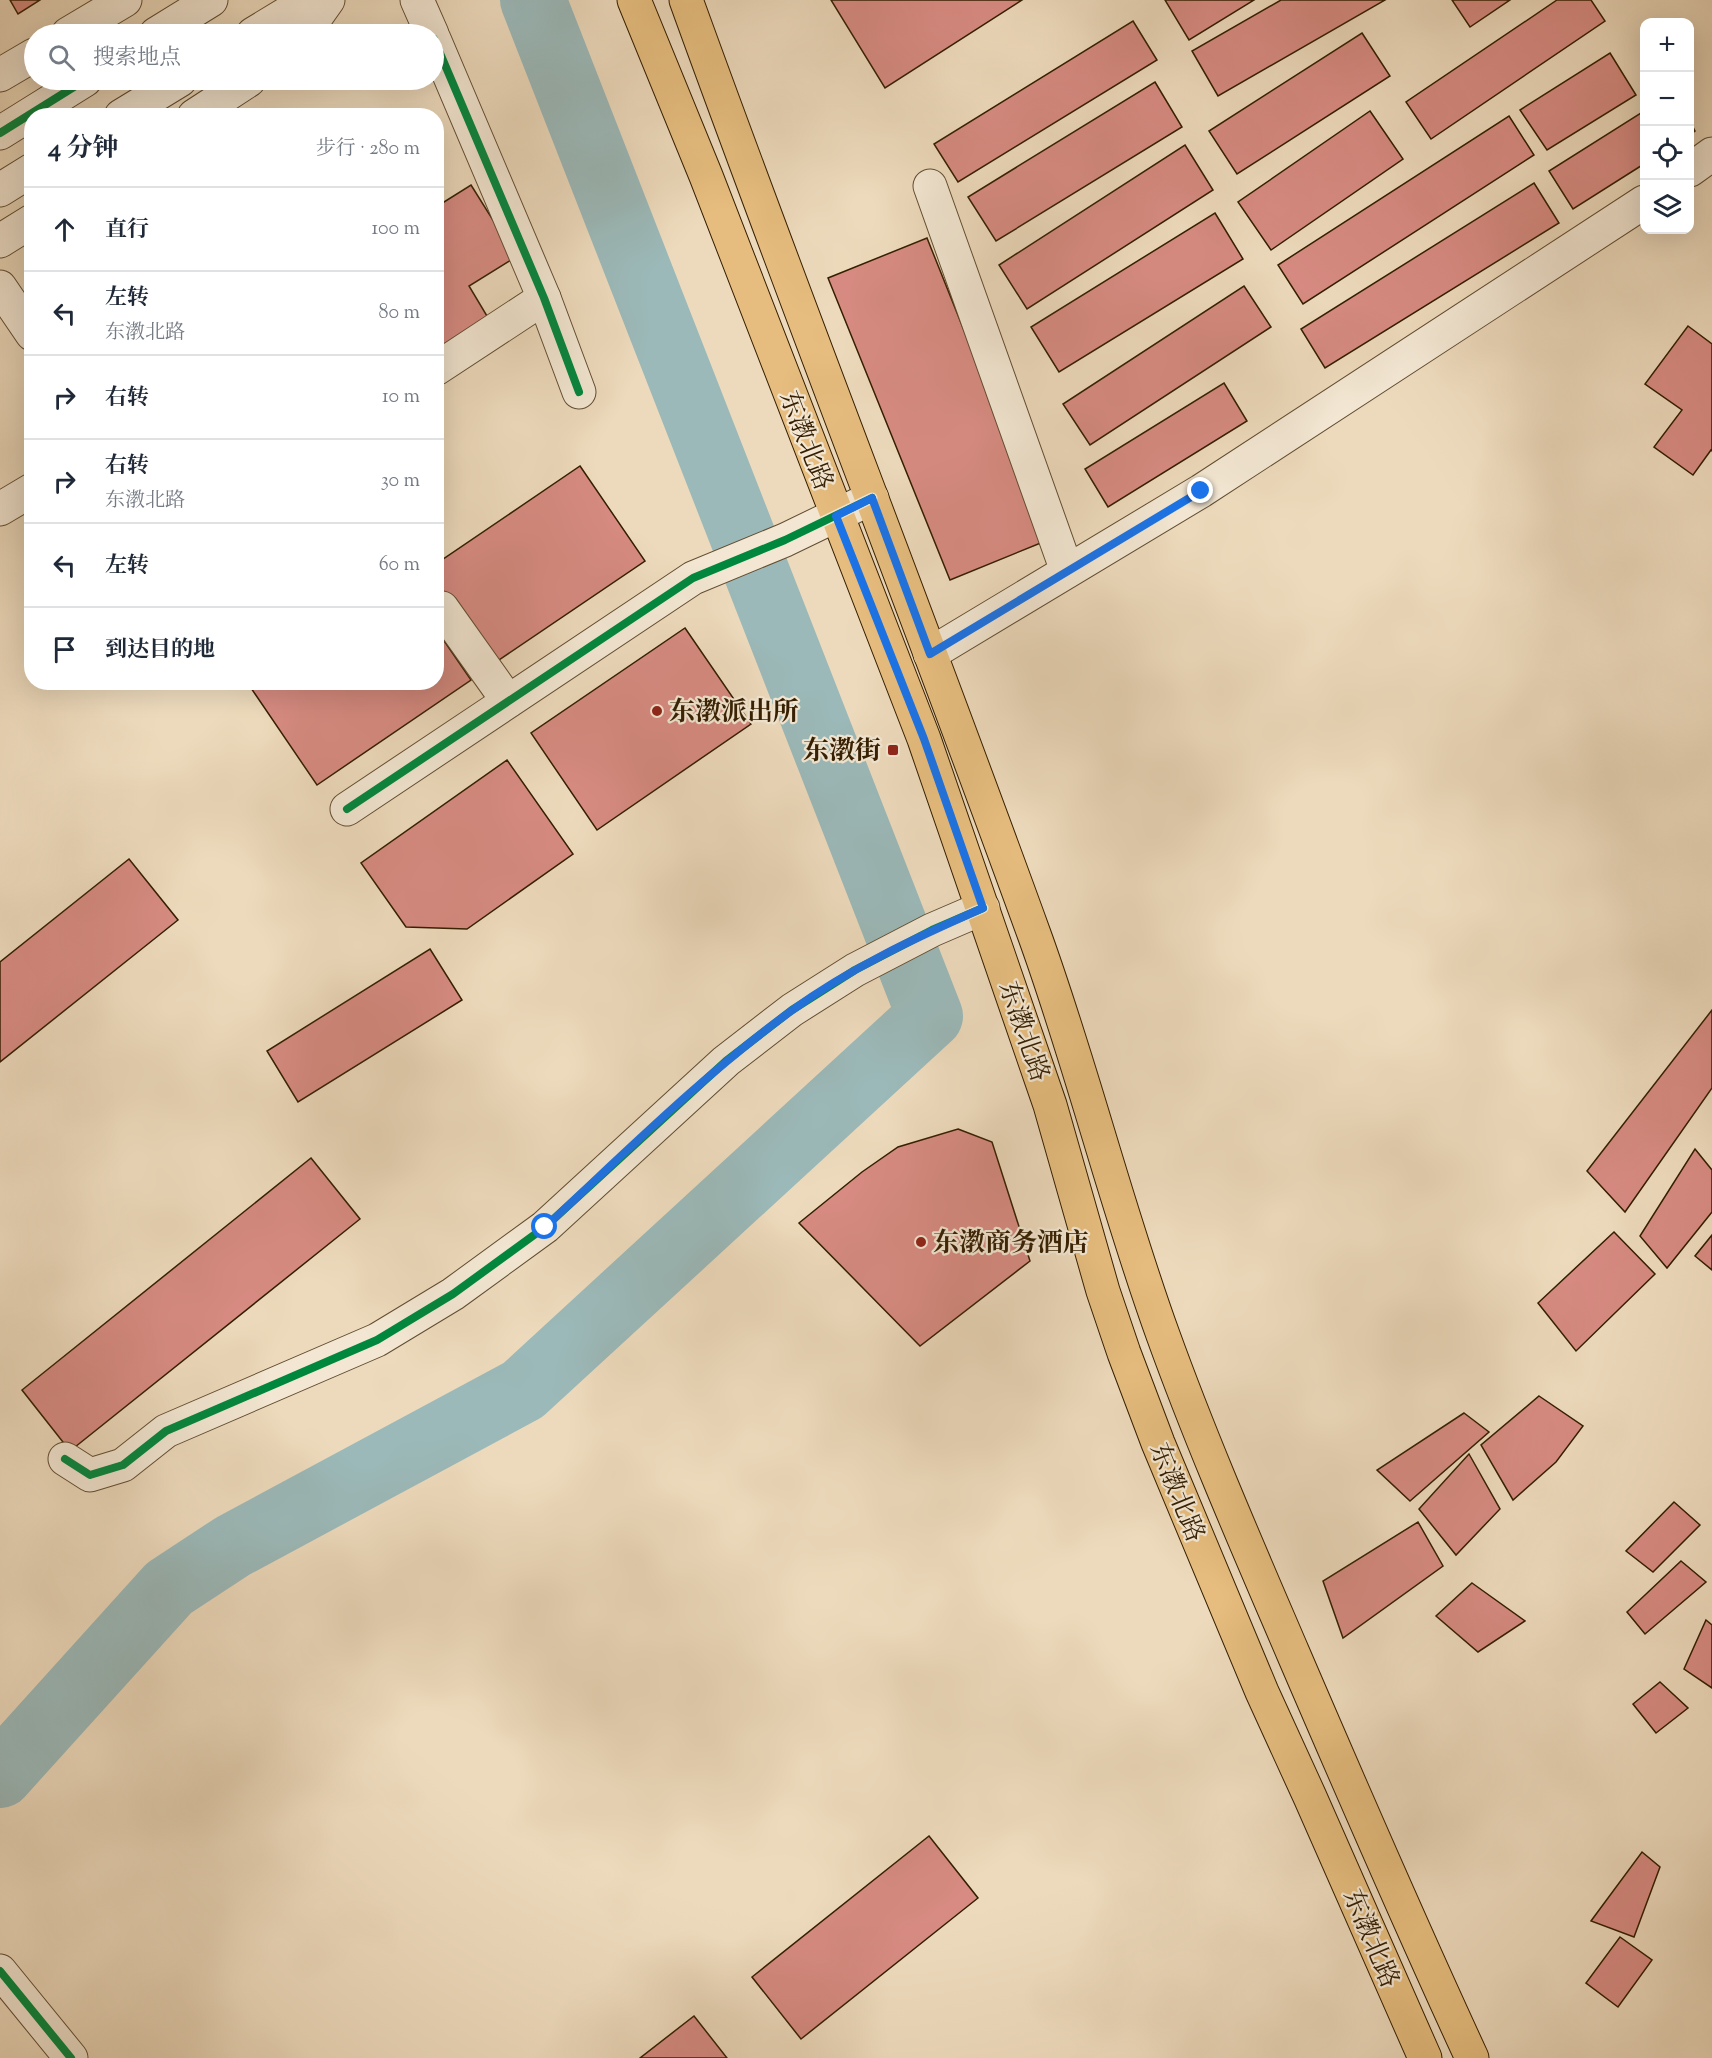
<!DOCTYPE html>
<html lang="zh">
<meta charset="utf-8">
<style>
:root{--surface:#fff;--page:#f2f2f3;--text:#1f2937;--muted:#747a83;--line:#e0e1e3}
body{margin:0;font-family:"Sorts Mill Goudy","Noto Serif SC",serif;background:var(--page);color:var(--text)}
.controls{position:absolute;right:18px;top:18px;display:grid;overflow:hidden;border-radius:12px;box-shadow:0 6px 24px #0002}
.controls button{width:54px;height:54px;display:grid;place-items:center;padding:0;border:0;border-bottom:2px solid var(--line);background:var(--surface);color:var(--text);font:30px sans-serif}
.stop{position:absolute;width:18px;height:18px;margin:-14px;border:4px solid #1a73e8;border-radius:50%;background:#fff}
.stop.end{background:#1a73e8;border-color:#fff;box-shadow:0 2px 6px #0008}
.list{margin:0;padding:0;list-style:none}
h2{display:flex;justify-content:space-between;align-items:center;height:78px;margin:0;padding:0 24px;font-size:26px}
h2 small{font-size:20px;font-weight:400;color:var(--muted)}
.list li{display:grid;grid-template-columns:39px 1fr auto;gap:18px;align-items:center;box-sizing:border-box;height:84px;padding:0 24px;border-top:2px solid var(--line)}
.list b{display:block;font-size:22px;white-space:nowrap}
.list p{margin:0;font-size:20px;white-space:nowrap;color:var(--muted)}
.list em{font-size:20px;font-style:normal;color:var(--muted)}
.icon{flex:none;width:33px;height:33px;fill:none;stroke:currentColor;stroke-width:2;stroke-linecap:round;stroke-linejoin:round}
.map{position:relative;flex:none;width:1712px;height:2058px;overflow:hidden}
.search{position:absolute;background:var(--surface);box-shadow:0 6px 24px #0002;left:24px;top:24px;width:420px;height:66px;display:flex;align-items:center;gap:15px;box-sizing:border-box;padding:0 21px;border-radius:33px;color:var(--muted);font-size:22px}
.panel{position:absolute;background:var(--surface);box-shadow:0 6px 24px #0002;left:24px;top:108px;width:420px;height:582px;border-radius:24px}
.map>svg:first-child{display:block}
.lines{fill:none;stroke-linecap:round;stroke-linejoin:round}
.river{stroke:#9bb9b9;stroke-width:66}
.building{fill:#d78b82;stroke:#341e01;stroke-width:1.5}
.minor-casing{stroke:#624d30;stroke-width:35}
.major-casing{stroke:#341e01;stroke-width:35}
.minor{stroke:#f3e7d3;stroke-width:33}
.major{stroke:#e6bd7e;stroke-width:33}
.cycleway-casing{stroke:#f3e7d3;stroke-width:11}
.cycleway{stroke:#00873e;stroke-width:8}
.route{stroke:#1a73e8;stroke-width:8}
.poi-dot{fill:#8f2418;stroke:#f3e7d3;stroke-width:2}
.labels{text-anchor:middle;stroke-width:4.5;stroke-linejoin:round;paint-order:stroke}
.street-label{font-size:26px;fill:#341e01;stroke:#f3e7d3}
.poi-label{font-size:26px;font-weight:bold;fill:#341e01;stroke:#f3e7d3;text-anchor:start}
</style>
<div class="map">
<svg width="1712" height="2058" viewBox="0 0 1712 2058">
<rect width="100%" height="100%" fill="#eddabc"/>
<filter id="stains"><feTurbulence type="fractalNoise" baseFrequency=".00333" numOctaves="4"/><feColorMatrix values="0 0 0 0 .2 0 0 0 0 .09 0 0 0 0 .02 0 0 0 .5 -.17"/></filter>
<radialGradient id="worn" r=".72"><stop offset=".6" stop-color="#630" stop-opacity="0"/><stop offset="1" stop-color="#630" stop-opacity=".3"/></radialGradient>
<g class="lines">
<polyline class="river" points="0,1775 169,1588 233,1546 523,1390 930,1016 533,0"/>
</g>
<g class="building">
<polygon points="10,0 40,0 18,14"/>
<polygon points="831,0 1022,0 885,88"/>
<polygon points="1165,0 1254,0 1189,40"/>
<polygon points="1281,0 1385,0 1218,96 1192,51"/>
<polygon points="1452,0 1510,0 1470,27"/>
<polygon points="1557,0 1591,0 1605,21 1431,139 1406,102"/>
<polygon points="1133,21 1157,60 958,182 934,144"/>
<polygon points="1362,33 1390,76 1237,174 1209,131"/>
<polygon points="1610,53 1636,95 1547,150 1520,110"/>
<polygon points="1155,82 1182,127 996,241 968,197"/>
<polygon points="1370,111 1403,159 1271,250 1238,202"/>
<polygon points="1644,111 1644,164 1573,209 1549,171"/>
<polygon points="1509,116 1534,155 1303,304 1278,265"/>
<polygon points="1690,121 1695,131 1690,135"/>
<polygon points="1185,145 1213,190 1027,309 999,265"/>
<polygon points="1534,183 1559,223 1325,368 1301,329"/>
<polygon points="471,185 516,257 469,286 493,326 436,362 436,207"/>
<polygon points="1215,213 1243,259 1059,372 1031,327"/>
<polygon points="927,238 1048,540 950,580 828,278"/>
<polygon points="1244,286 1271,327 1090,445 1063,404"/>
<polygon points="1688,326 1712,344 1712,451 1711,450 1693,475 1654,447 1682,410 1645,384"/>
<polygon points="1224,383 1247,421 1108,507 1085,469"/>
<polygon points="580,466 645,561 493,664 436,580 436,564"/>
<polygon points="685,628 751,724 597,830 531,733"/>
<polygon points="436,629 471,680 317,785 251,688 260,682 436,682"/>
<polygon points="507,760 573,854 467,929 406,927 361,863"/>
<polygon points="129,859 178,920 0,1062 0,962"/>
<polygon points="430,949 462,1000 298,1102 267,1051"/>
<polygon points="1712,1010 1712,1088 1625,1212 1587,1171"/>
<polygon points="958,1129 992,1142 1030,1261 920,1346 799,1223 862,1172 898,1147"/>
<polygon points="1695,1149 1712,1170 1712,1212 1667,1268 1640,1236"/>
<polygon points="311,1158 360,1219 70,1451 22,1390"/>
<polygon points="1614,1232 1655,1274 1576,1351 1538,1303"/>
<polygon points="1712,1235 1712,1270 1695,1256"/>
<polygon points="1539,1396 1583,1426 1556,1462 1513,1500 1481,1445"/>
<polygon points="1464,1413 1489,1432 1410,1501 1377,1470"/>
<polygon points="1469,1454 1500,1509 1456,1555 1419,1509"/>
<polygon points="1674,1502 1700,1525 1653,1572 1626,1551"/>
<polygon points="1418,1522 1443,1566 1343,1638 1323,1581"/>
<polygon points="1681,1561 1706,1582 1645,1634 1627,1612"/>
<polygon points="1472,1583 1525,1621 1478,1652 1436,1616"/>
<polygon points="1706,1620 1712,1625 1712,1688 1684,1669"/>
<polygon points="1660,1682 1688,1708 1656,1733 1633,1704"/>
<polygon points="929,1836 978,1898 801,2039 752,1977"/>
<polygon points="1642,1852 1660,1867 1634,1937 1591,1921"/>
<polygon points="1620,1937 1652,1960 1618,2007 1586,1983"/>
<polygon points="694,2016 727,2058 640,2058"/>
</g>
<g class="lines">
<g class="minor-casing">
<g id="minor">
<polyline points="417,0 432,34"/>
<polyline points="68,34 125,0"/>
<polyline points="156,34 211,0"/>
<polyline points="253,34 309,0"/>
<polyline points="304,34 328,0"/>
<polyline points="434,39 544,298 579,392"/>
<polyline points="0,75 34,55"/>
<polyline points="121,116 180,80"/>
<polyline points="194,116 249,80"/>
<polyline points="0,133 85,80"/>
<polyline points="1690,170 1712,154"/>
<polyline points="930,186 1067,571"/>
<polyline points="0,190 32,170"/>
<polyline points="0,241 32,221"/>
<polyline points="0,287 32,334"/>
<polyline points="436,369 544,298"/>
<polyline points="0,509 32,490"/>
<polyline points="442,608 508,701"/>
<polyline points="930,654 1201,491 1644,202"/>
<polyline points="347,809 693,578 785,540 872,498"/>
<polyline points="65,1459 90,1475 123,1465 166,1431 377,1340 453,1294 545,1227 726,1061 792,1010 855,970 932,930 983,908"/>
<polyline points="0,1971 71,2058"/>
</g>
</g>
<g class="major-casing">
<g id="major">
<polyline points="634,0 706,176 924,739 1050,1105 1103,1291 1124,1353 1158,1443 1262,1692 1310,1797 1425,2058"/>
<path d="M686 0C799 313 921 622 1034 934 1082 1066 1115 1203 1163 1335 1202 1443 1248 1548 1293 1653 1351 1788 1410 1924 1472 2058"/>
</g>
</g>
<use href="#minor" class="minor"/>
<use href="#major" class="major"/>
<g class="cycleway-casing">
<g id="cycleway">
<polyline points="434,39 544,298 579,392"/>
<polyline points="0,133 85,80"/>
<polyline points="347,809 693,578 785,540 872,498"/>
<polyline points="65,1459 90,1475 123,1465 166,1431 377,1340 453,1294 545,1227 726,1061 792,1010 855,970 932,930 983,908"/>
<polyline points="0,1971 71,2058"/>
</g>
</g>
<use href="#cycleway" class="cycleway"/>
</g>
<g class="lines">
<path class="route" d="M545 1227C625 1153 703 1075 791 1011 850 968 917 937 983 908L924 739 836 516 872 498 930 654 1201 491"/>
</g>
<g class="poi-dot">
<circle cx="657" cy="711" r="6"/>
<rect x="887" y="744" width="12" height="12" rx="3"/>
<circle cx="921" cy="1242" r="6"/>
</g>
<g class="labels">
<g class="street-label">
<text transform="translate(807 440) rotate(69)" y="9">东漖北路</text>
<text transform="translate(1025 1031) rotate(71)" y="9">东漖北路</text>
<text transform="translate(1178 1492) rotate(68)" y="9">东漖北路</text>
<text transform="translate(1372 1938) rotate(67)" y="9">东漖北路</text>
</g>
<g class="poi-label">
<text x="669" y="720">东漖派出所</text>
<text x="881" y="759" text-anchor="end">东漖街</text>
<text x="933" y="1251">东漖商务酒店</text>
</g>
</g>
<rect width="100%" height="100%" filter="url(#stains)"/>
<rect width="100%" height="100%" fill="url(#worn)"/>
</svg>
<div class="controls">
<button>+</button>
<button>−</button>
<button><svg class="icon" aria-label="locate" viewBox="0 0 24 24"><circle cx="12" cy="12" r="6"/><path d="M12 2v4M12 18v4M2 12h4M18 12h4"/></svg></button>
<button><svg class="icon" aria-label="layers" viewBox="0 0 24 24"><path d="M12 4l9 5-9 5-9-5zM3 14l9 5 9-5"/></svg></button>
</div>
<div class="stop" style="left:545px;top:1227px"></div>
<div class="stop end" style="left:1201px;top:491px"></div>
<div class="search"><svg class="icon" aria-label="search" viewBox="0 0 24 24"><circle cx="10" cy="10" r="6"/><path d="M15 15l6 6"/></svg>搜索地点</div>
<section class="panel">
<h2>4 分钟<small>步行 · 280 m</small></h2>
<ul class="list">
<li><svg class="icon" aria-label="ahead" viewBox="0 0 24 24"><path d="M12 20V5M6 11l6-6 6 6"/></svg><div><b>直行</b></div><em>100 m</em></li>
<li><svg class="icon" aria-label="left" viewBox="0 0 24 24"><path d="M17 20v-9H6M10 6l-5 5 5 5"/></svg><div><b>左转</b><p>东漖北路</p></div><em>80 m</em></li>
<li><svg class="icon" aria-label="right" viewBox="0 0 24 24"><path d="M7 20v-9h11M14 6l5 5-5 5"/></svg><div><b>右转</b></div><em>10 m</em></li>
<li><svg class="icon" aria-label="right" viewBox="0 0 24 24"><path d="M7 20v-9h11M14 6l5 5-5 5"/></svg><div><b>右转</b><p>东漖北路</p></div><em>30 m</em></li>
<li><svg class="icon" aria-label="left" viewBox="0 0 24 24"><path d="M17 20v-9H6M10 6l-5 5 5 5"/></svg><div><b>左转</b></div><em>60 m</em></li>
<li><svg class="icon" aria-label="arrive" viewBox="0 0 24 24"><path d="M6 21V4h12l-3 4 3 4H6"/></svg><div><b>到达目的地</b></div></li>
</ul>
</section>
</div>
